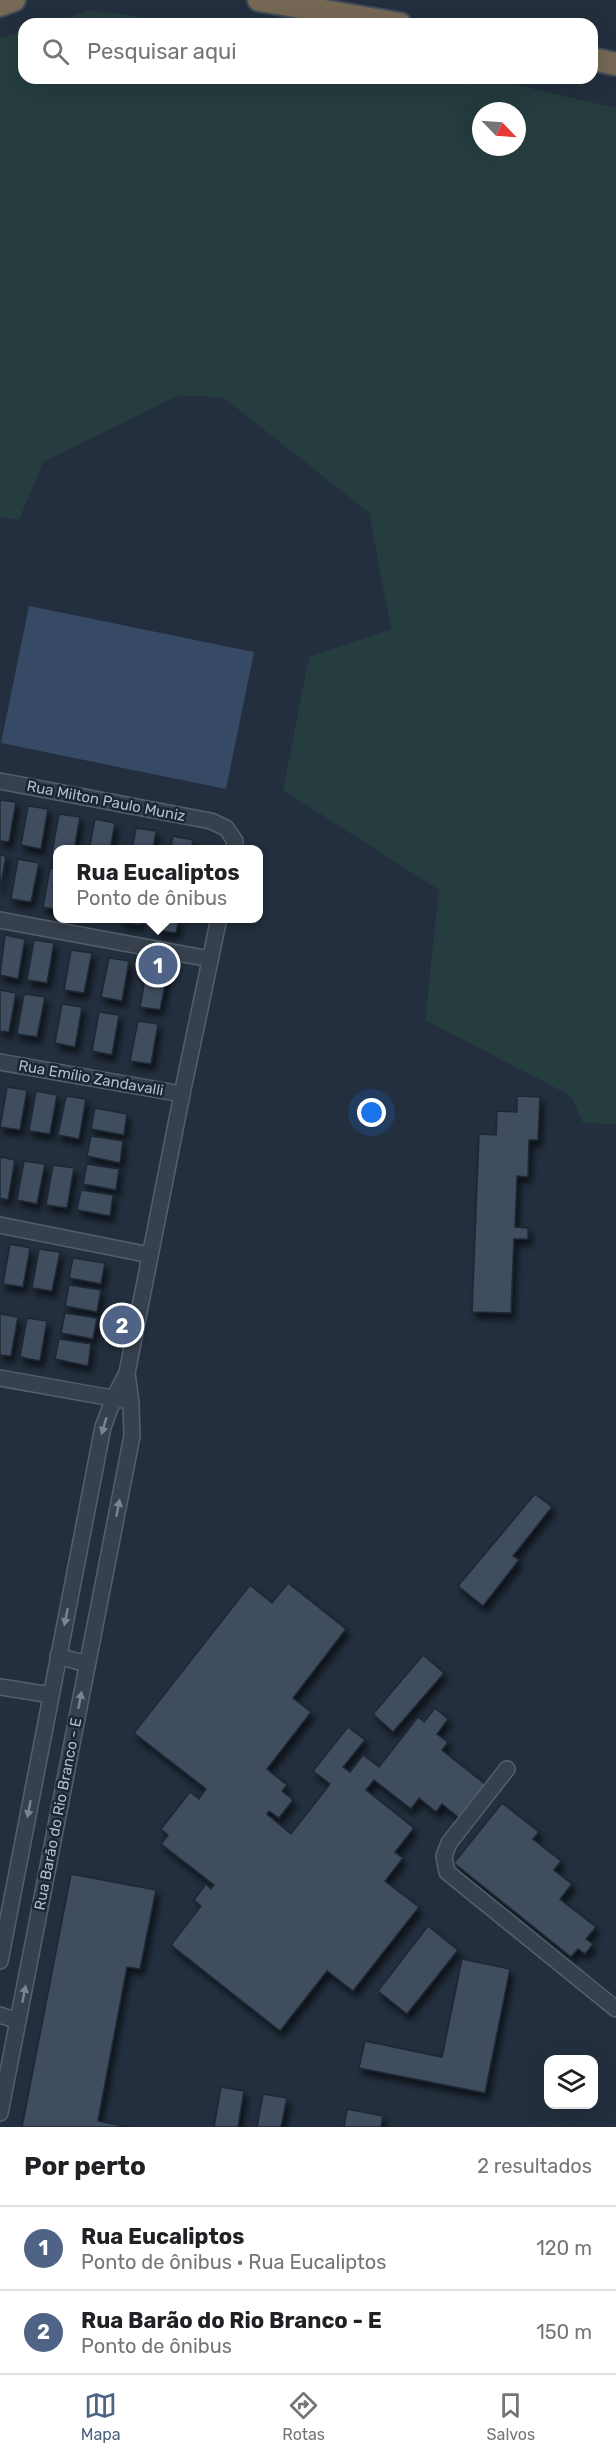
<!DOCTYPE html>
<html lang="pt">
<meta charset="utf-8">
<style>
:root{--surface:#fff;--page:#f6f6f6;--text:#202124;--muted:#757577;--line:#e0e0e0;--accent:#4e6385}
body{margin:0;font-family:Rubik,sans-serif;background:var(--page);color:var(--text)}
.controls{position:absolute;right:18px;bottom:18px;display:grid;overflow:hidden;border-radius:12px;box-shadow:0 6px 24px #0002}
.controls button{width:54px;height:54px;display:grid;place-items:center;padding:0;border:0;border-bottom:2px solid var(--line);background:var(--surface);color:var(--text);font:30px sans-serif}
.compass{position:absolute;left:472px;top:102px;width:54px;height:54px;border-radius:50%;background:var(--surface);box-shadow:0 6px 24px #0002;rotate:115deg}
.you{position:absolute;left:372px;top:1113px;width:21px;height:21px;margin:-15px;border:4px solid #fff;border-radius:50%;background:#1a73e8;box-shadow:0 0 0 9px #1a73e833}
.badge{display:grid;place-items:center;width:39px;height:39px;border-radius:50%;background:var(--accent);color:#fff;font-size:20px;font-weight:700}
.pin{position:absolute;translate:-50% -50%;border:3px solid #fff;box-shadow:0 2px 6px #0006}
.popup{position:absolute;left:53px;top:845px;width:210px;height:78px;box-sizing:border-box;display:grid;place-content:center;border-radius:12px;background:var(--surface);filter:drop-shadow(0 2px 4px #0005);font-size:20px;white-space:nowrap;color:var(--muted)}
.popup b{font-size:22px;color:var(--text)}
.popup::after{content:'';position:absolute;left:50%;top:100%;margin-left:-12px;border:12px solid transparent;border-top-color:var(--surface)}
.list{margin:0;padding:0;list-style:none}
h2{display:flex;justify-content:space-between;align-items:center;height:78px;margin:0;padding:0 24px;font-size:26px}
h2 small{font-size:20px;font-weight:400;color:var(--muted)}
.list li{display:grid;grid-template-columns:39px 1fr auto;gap:18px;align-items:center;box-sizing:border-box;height:84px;padding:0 24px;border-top:2px solid var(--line)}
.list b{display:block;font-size:22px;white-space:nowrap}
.list p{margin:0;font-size:20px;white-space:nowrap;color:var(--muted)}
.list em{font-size:20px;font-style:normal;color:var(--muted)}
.icon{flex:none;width:33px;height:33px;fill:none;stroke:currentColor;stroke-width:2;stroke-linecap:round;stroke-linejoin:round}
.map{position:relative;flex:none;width:616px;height:2127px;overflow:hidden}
.search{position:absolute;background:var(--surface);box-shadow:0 6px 24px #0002;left:18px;right:18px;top:18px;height:66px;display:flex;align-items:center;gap:15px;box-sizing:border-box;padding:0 21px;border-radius:18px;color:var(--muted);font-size:22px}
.sheet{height:246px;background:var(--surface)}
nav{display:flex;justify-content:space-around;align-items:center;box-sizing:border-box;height:84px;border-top:2px solid var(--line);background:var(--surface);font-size:16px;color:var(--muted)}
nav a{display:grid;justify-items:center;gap:3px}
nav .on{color:var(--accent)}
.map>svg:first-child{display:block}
.green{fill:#253d3f;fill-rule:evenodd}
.water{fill:#364a66}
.building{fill:#3f4d5e;stroke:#1e2835;stroke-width:1.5;filter:url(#shadow)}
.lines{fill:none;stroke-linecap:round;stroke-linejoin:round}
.minor-casing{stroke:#555f6c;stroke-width:18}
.highway-casing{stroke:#424c59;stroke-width:26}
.minor{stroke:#37414e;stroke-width:15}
.highway{stroke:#756854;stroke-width:22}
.oneway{fill:#7b8592}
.labels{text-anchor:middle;stroke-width:5;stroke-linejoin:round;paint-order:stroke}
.street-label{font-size:15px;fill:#b3bcc9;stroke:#1c2633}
</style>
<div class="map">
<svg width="616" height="2127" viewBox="0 0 616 2127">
<defs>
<filter id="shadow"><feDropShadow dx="3.5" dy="6" stdDeviation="3" flood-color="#0009"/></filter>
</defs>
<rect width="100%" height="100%" fill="#232f3e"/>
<g class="green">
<polygon points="91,10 193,24 47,24"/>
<path d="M24 31V78H487L616 108V1124L583 1123 571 1096 425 1020 439 890 283 790 309 657 391 629 369 513 224 398 180 395 43 462 19 520 0 517V38ZM481 111H517V147H481Z"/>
</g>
<polygon class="water" points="29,606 254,652 226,789 1,743"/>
<g class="building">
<polygon points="0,800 16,802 9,842 0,841"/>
<polygon points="28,806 48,809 41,849 21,845"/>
<polygon points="59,814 80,817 74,850 57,850 57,854 52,853"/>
<polygon points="95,819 115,823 110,850 89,850"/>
<polygon points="136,828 156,831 153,850 132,850"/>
<polygon points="173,836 193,840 191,850 170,850"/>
<polygon points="0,855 6,856 0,890"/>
<polygon points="18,859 39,863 31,902 11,899"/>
<polygon points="50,868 57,869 57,910 43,907"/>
<polygon points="119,918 141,918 140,925 119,921"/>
<polygon points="158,918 179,918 176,933 156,930"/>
<polygon points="5,935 25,939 18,979 0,975"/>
<polygon points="34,940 54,943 47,983 27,980"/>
<polygon points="71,950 92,953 84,993 64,990"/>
<polygon points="109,958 129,961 122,1001 101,997"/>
<polygon points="147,967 168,970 160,1010 140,1007"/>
<polygon points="0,990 16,993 9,1032 0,1031"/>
<polygon points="24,994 45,997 37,1037 17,1034"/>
<polygon points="62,1004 82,1007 75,1047 55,1043"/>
<polygon points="99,1012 119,1015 112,1055 92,1051"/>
<polygon points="138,1021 158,1024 151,1064 130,1061"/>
<polygon points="7,1087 27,1090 20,1130 0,1127"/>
<polygon points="36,1091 57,1095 50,1134 29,1131"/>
<polygon points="66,1096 86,1099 79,1139 58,1135"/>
<polygon points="517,1096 540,1097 538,1140 529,1140 528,1177 517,1176 515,1227 528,1228 528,1239 514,1239 511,1313 472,1312 479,1134 496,1135 497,1111 517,1112"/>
<polygon points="95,1108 127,1114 124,1135 91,1129"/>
<polygon points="91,1136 123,1141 120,1163 87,1156"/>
<polygon points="0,1157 15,1160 8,1200 0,1198"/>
<polygon points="24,1161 45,1164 37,1204 17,1200"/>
<polygon points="87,1164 119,1169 116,1190 83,1184"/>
<polygon points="53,1165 74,1168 67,1208 46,1205"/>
<polygon points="81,1190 113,1195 110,1216 77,1210"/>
<polygon points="10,1244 30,1248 23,1287 3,1284"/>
<polygon points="39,1249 60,1252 52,1291 32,1288"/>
<polygon points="73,1258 105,1263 101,1284 69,1278"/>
<polygon points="69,1285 101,1290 97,1312 65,1306"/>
<polygon points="65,1313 97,1318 93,1339 61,1333"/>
<polygon points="0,1314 18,1317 11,1356 0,1355"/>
<polygon points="27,1318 47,1321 40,1361 20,1357"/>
<polygon points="59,1339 91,1344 88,1366 55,1359"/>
<polygon points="535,1494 552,1507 513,1556 519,1560 483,1606 458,1586"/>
<polygon points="288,1583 346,1629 293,1698 311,1712 267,1769 287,1785 282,1791 293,1800 279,1818 269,1811 267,1814 291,1834 330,1784 313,1771 348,1727 365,1740 343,1767 350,1772 363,1755 379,1767 418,1717 424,1722 435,1708 448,1719 437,1734 448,1742 442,1750 485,1784 459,1818 442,1804 436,1812 419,1798 411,1809 374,1780 366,1790 414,1828 395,1852 403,1858 385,1881 419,1907 353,1991 327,1971 280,2031 171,1945 201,1906 194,1900 206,1884 211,1889 214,1885 161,1844 168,1835 161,1829 190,1792 199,1799 206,1789 134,1733 250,1585 272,1603"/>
<polygon points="423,1655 444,1673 393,1732 373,1714"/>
<polygon points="502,1803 539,1832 533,1839 561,1861 554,1870 572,1884 560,1899 596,1927 586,1939 593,1944 585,1954 578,1949 571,1957 454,1863"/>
<polygon points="71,1874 156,1890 140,1969 127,1967 98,2121 128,2127 22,2127"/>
<polygon points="428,1926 458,1950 407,2014 378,1991"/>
<polygon points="462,1959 510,1969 485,2093 359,2068 365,2041 442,2057"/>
<polygon points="221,2087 244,2091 238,2127 214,2127"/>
<polygon points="263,2094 287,2098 281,2127 257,2127"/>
<polygon points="347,2109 383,2116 381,2127 344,2127"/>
</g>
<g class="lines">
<g class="minor-casing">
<g id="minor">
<polyline points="0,781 211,821 226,828 235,841 233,850"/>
<polyline points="0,920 210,959"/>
<polyline points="0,1062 182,1094"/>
<polyline points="0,1225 150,1255"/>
<polyline points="0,1378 123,1400"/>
<polyline points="58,1656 87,1664"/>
<polyline points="0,1687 51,1695"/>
<polyline points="507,1769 449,1843 444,1856 447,1872 616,2009"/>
<polyline points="0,1961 103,1427 114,1398 127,1373 182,1094 219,918"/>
<polyline points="0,2015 18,2021"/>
<polyline points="0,2113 132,1436 131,1403 127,1373"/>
</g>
</g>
<g class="highway-casing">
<g id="highway">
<polyline points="259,0 400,24"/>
<polyline points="0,5 14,0"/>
<polyline points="592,59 616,64"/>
</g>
</g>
<use href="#minor" class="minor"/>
<use href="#highway" class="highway"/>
</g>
<defs><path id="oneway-solid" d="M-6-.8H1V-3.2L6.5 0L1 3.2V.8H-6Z" transform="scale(1.5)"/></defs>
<g class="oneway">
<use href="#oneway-solid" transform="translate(104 1426) rotate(106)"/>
<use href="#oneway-solid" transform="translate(118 1508) rotate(-79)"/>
<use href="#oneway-solid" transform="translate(66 1617) rotate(101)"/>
<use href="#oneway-solid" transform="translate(80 1700) rotate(-79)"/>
<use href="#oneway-solid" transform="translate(29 1809) rotate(101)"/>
<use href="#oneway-solid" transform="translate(24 1994) rotate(-79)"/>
</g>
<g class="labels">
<g class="street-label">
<text transform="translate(106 801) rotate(11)" y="5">Rua Milton Paulo Muniz</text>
<text transform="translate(91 1078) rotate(10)" y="5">Rua Emílio Zandavalli</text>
<text transform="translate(58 1814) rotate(-79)" y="5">Rua Barão do Rio Branco - E</text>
</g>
</g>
</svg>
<div class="controls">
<button><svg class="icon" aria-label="layers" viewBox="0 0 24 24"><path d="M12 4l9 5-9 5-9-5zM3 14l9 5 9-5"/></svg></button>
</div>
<svg class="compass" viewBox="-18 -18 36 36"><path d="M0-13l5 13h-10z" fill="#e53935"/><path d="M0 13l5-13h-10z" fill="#757577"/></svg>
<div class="you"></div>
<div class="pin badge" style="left:158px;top:965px">1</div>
<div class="popup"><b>Rua Eucaliptos</b>Ponto de ônibus</div>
<div class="pin badge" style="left:122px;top:1325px">2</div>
<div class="search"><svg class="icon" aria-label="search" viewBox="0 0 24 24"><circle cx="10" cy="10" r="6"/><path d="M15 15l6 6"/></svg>Pesquisar aqui</div>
</div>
<section class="sheet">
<h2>Por perto<small>2 resultados</small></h2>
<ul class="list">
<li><span class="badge">1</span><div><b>Rua Eucaliptos</b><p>Ponto de ônibus · Rua Eucaliptos</p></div><em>120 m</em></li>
<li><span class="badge">2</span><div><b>Rua Barão do Rio Branco - E</b><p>Ponto de ônibus</p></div><em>150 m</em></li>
</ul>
</section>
<nav>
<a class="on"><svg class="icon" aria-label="map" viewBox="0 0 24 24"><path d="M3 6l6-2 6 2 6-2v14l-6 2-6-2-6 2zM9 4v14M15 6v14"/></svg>Mapa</a>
<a><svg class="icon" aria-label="directions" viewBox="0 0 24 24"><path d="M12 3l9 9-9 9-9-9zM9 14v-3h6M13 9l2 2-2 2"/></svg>Rotas</a>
<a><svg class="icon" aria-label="saved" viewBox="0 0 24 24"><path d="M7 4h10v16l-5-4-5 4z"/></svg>Salvos</a>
</nav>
